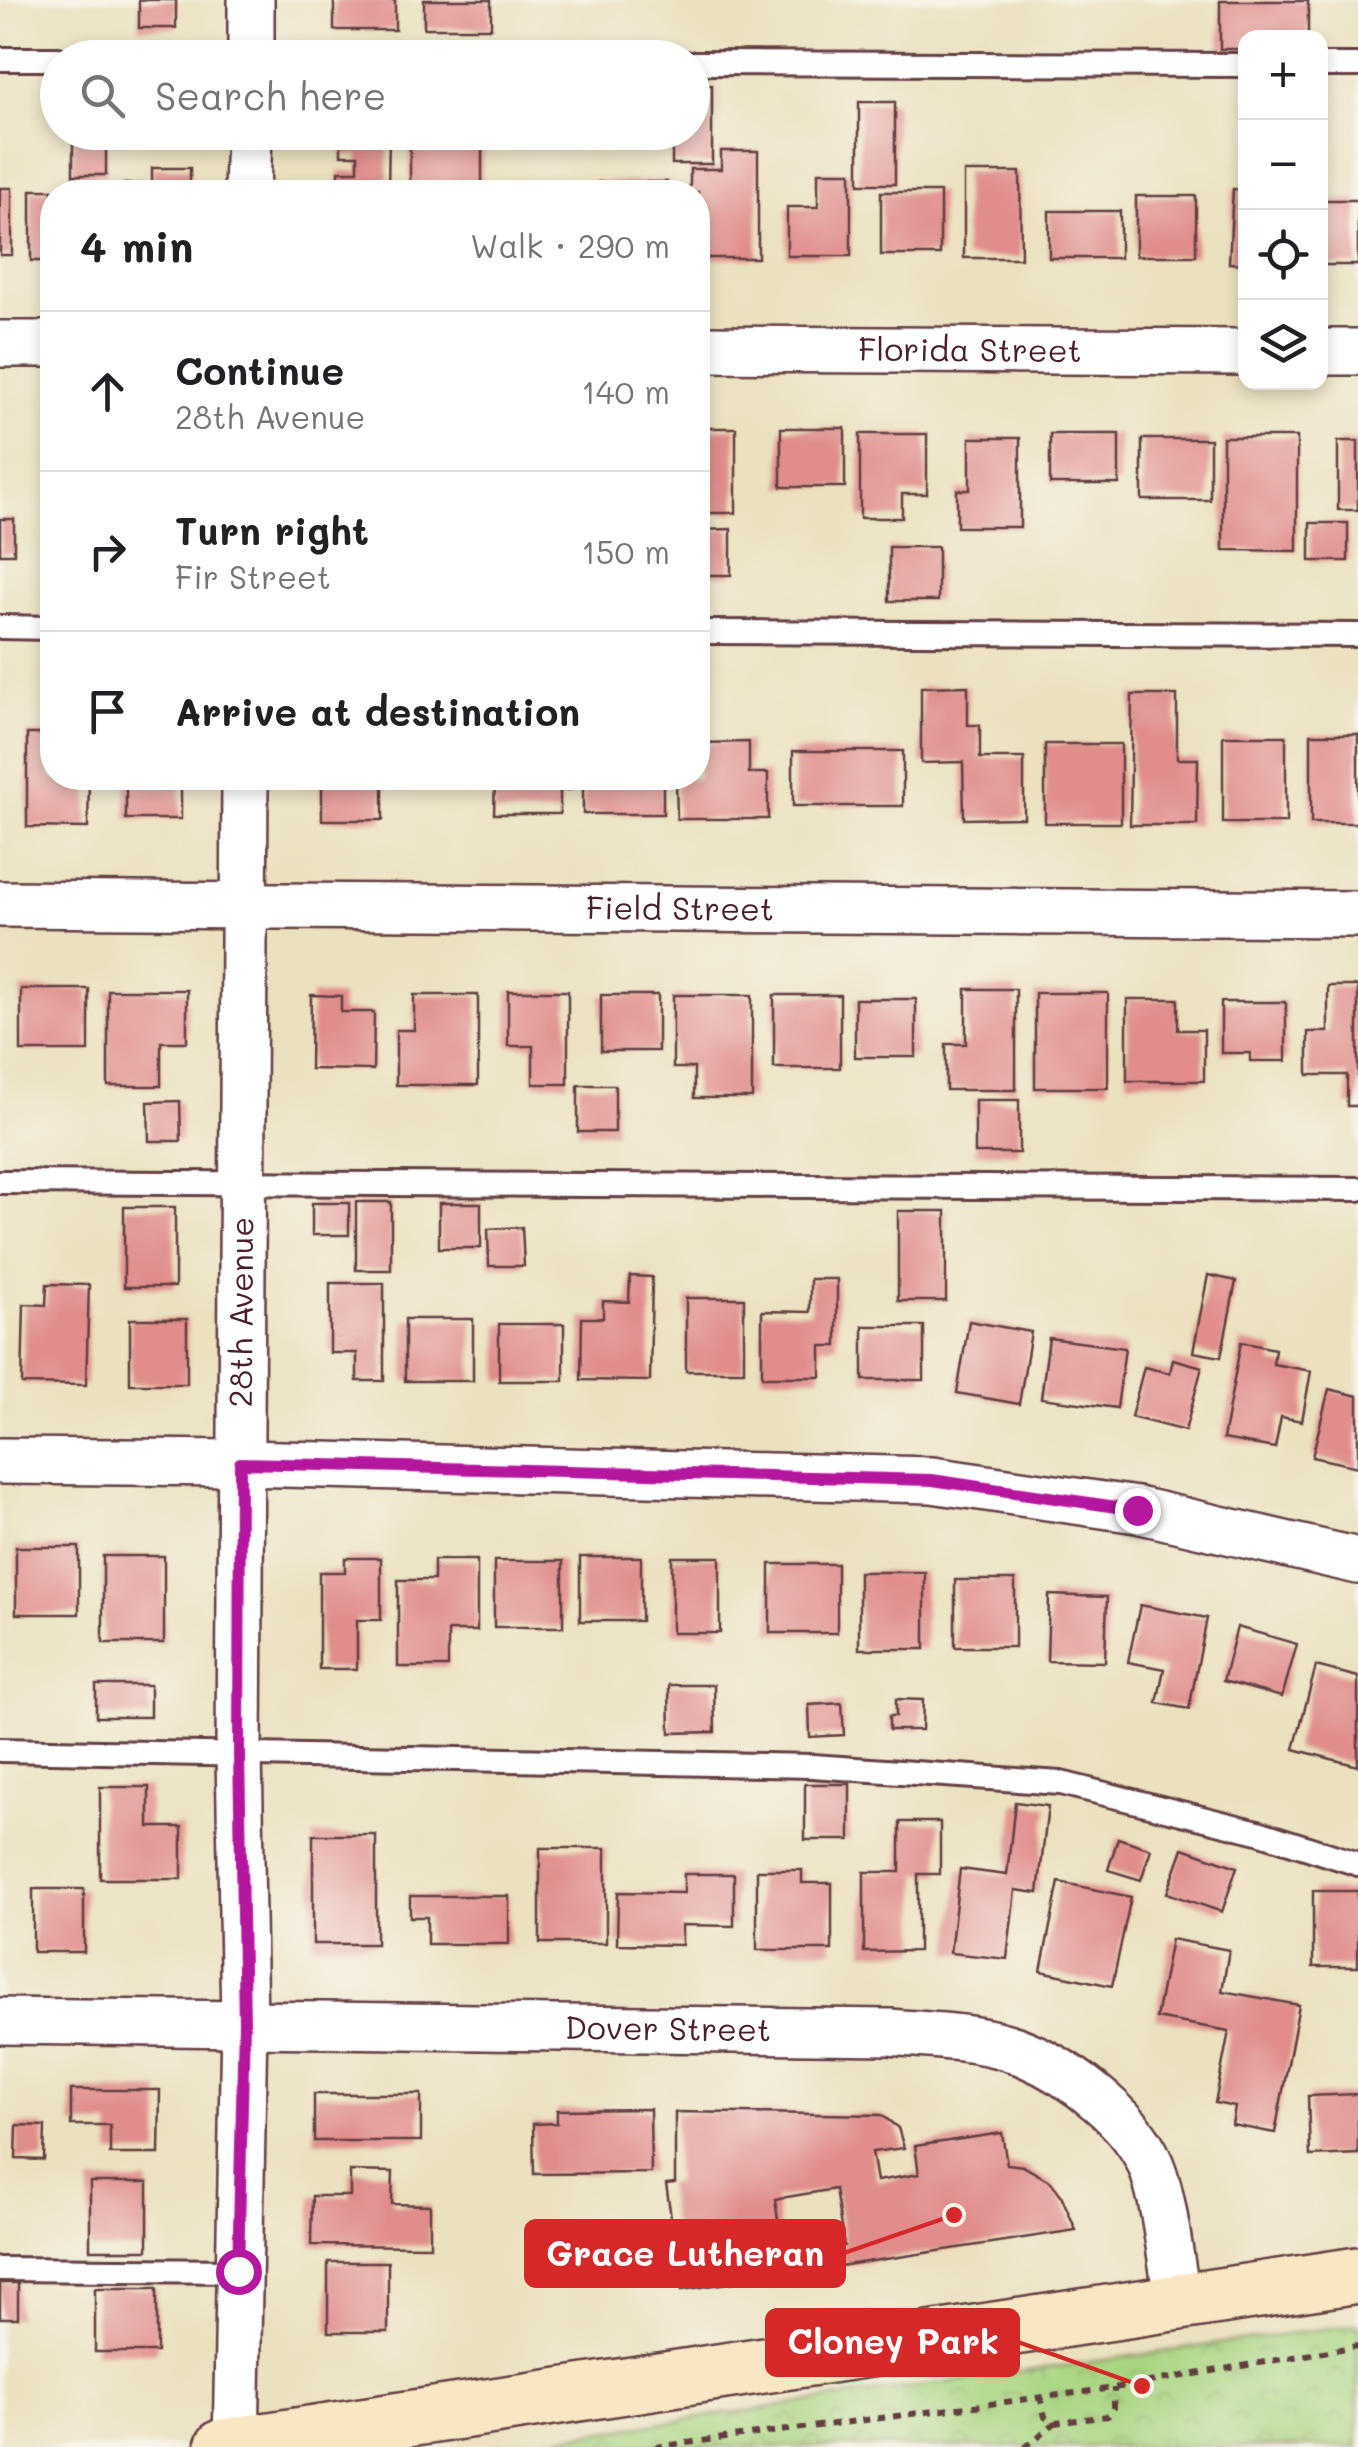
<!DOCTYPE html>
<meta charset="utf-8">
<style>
:root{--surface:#fff;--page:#f6f6f6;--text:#202124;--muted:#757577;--line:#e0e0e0}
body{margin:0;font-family:Mali,sans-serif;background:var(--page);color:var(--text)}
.controls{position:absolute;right:30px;top:30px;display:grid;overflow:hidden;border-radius:20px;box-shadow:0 5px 15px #0003}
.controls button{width:90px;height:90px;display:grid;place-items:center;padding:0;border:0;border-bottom:2px solid var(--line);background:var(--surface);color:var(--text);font:50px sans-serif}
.stop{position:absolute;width:30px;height:30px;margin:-22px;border:8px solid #b5179e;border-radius:50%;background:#fff}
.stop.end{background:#b5179e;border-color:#fff;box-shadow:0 2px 10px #0008}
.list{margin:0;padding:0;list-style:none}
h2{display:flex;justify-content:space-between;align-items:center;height:130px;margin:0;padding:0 40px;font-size:42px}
h2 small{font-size:32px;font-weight:400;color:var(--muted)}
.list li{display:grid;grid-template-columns:65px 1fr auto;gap:30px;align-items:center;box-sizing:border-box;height:160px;padding:0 40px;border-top:2px solid var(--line)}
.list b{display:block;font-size:38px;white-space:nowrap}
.list p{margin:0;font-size:32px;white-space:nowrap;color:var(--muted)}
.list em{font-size:32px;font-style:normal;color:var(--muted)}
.icon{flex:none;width:55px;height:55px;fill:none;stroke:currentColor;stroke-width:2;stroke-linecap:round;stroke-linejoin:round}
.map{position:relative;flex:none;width:1358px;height:2447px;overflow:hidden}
.search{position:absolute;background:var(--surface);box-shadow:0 5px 15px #0003;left:40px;top:40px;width:670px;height:110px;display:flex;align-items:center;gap:25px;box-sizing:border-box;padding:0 35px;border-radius:55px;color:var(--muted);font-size:38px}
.panel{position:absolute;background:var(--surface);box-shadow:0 5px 15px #0003;left:40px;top:180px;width:670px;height:610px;border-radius:40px}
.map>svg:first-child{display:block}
.park{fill:url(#park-crowns);stroke:#7a7a56;stroke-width:2.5}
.building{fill:#e08d8c;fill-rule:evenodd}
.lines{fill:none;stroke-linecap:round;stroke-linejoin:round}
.lane-casing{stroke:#623c41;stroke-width:28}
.street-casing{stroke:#623c41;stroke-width:50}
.secondary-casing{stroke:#623c41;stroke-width:60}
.path{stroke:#623c41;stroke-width:6;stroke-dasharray:8 8;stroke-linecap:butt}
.lane{stroke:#fff;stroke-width:22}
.street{stroke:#fff;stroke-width:45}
.secondary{stroke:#f9e7c3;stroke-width:55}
.route{stroke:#b5179e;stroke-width:12}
.labels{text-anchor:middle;stroke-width:10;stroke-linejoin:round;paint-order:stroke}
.street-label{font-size:32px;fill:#4a1f2b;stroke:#f7f3e8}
.leader{fill:none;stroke:#d62828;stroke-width:4}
.callout-dot{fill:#d62828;stroke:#f7f3e8;stroke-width:4}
.callout{fill:#d62828;stroke:#d62828;stroke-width:4}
.callout-label{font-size:35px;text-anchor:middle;font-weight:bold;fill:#fff}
</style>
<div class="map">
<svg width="1358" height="2447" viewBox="0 0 1358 2447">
<defs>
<pattern id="park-crowns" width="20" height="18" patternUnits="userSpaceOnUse" patternTransform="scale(2.5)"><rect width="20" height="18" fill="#a9d581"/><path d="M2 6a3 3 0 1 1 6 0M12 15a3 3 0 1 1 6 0" fill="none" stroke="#93b670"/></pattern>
</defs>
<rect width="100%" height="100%" fill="#f7f3e8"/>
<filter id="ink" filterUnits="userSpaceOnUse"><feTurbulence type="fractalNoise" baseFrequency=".01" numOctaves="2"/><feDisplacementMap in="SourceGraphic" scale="20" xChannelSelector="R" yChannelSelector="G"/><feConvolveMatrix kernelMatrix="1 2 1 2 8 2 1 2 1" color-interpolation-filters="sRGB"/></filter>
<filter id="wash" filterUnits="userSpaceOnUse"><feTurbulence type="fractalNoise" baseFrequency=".0048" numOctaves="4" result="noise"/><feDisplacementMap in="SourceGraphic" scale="40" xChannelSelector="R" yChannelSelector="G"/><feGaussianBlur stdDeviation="2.25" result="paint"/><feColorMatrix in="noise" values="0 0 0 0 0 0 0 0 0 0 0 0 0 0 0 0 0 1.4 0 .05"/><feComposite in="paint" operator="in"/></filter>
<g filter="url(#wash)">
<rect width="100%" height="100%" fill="#ebe1bf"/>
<polygon class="park" points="1358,2324 1358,2447 493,2447"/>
<g id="blocks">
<g class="building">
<rect x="139" y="0" width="37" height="28"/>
<rect x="334" y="0" width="61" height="30"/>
<rect x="424" y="0" width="67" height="28"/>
<polygon points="1220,1 1308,1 1308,38 1246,38 1246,49 1220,49"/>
<polygon points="692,85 712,85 712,164 672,164 672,132 692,132"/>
<rect x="859" y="102" width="36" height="82"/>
<polygon points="341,132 389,132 388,192 339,192 339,171 358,171 358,155 341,155"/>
<rect x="410" y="132" width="72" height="60"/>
<rect x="73" y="133" width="33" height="42"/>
<polygon points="721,151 758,151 758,258 698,258 698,192 690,192 690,169 721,169"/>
<polygon points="152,168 190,168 190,192 124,192 124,184 152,184"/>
<polygon points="818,172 851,172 851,256 787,256 787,207 818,207"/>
<polygon points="964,172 1020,172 1021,258 964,258"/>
<rect x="598" y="182" width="69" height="10"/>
<rect x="0" y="188" width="12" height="67"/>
<rect x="498" y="189" width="65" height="3"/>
<polygon points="1233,189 1246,190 1246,264 1229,263"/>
<rect x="31" y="190" width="21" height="71"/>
<rect x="881" y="192" width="59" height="63"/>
<rect x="1136" y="196" width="60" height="60"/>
<rect x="1320" y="200" width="38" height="65"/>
<rect x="1049" y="211" width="71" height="47"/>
<rect x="698" y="428" width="38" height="85"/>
<rect x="781" y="428" width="64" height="59"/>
<polygon points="860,434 927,434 927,494 902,494 902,518 860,518"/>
<rect x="1050" y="434" width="69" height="50"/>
<polygon points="1223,437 1297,437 1297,551 1223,550"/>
<polygon points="970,438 1020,438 1020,527 957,527 957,490 970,490"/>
<rect x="1142" y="439" width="68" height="61"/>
<rect x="1338" y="441" width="20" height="69"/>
<rect x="0" y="519" width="14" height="35"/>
<rect x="1310" y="523" width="38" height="38"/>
<polygon points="731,529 731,575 698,575 698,530"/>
<rect x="889" y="547" width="49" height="54"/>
<polygon points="968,686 968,725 980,725 980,758 1024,758 1024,818 964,819 963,762 921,763 921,687"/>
<polygon points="1132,695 1177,695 1177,759 1198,759 1197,825 1130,825"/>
<polygon points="27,734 52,734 52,778 89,778 88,828 27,827"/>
<rect x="1311" y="734" width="47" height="89"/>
<rect x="1223" y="736" width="63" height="87"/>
<polygon points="749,742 749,773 768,773 768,819 677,819 676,778 698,778 698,743"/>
<rect x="1045" y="744" width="76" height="79"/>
<rect x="793" y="751" width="110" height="55"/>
<rect x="126" y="778" width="55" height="41"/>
<rect x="322" y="778" width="61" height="42"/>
<polygon points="495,778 570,778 570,790 560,790 560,814 494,814"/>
<rect x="583" y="778" width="80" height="36"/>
<polygon points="1328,986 1358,986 1358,1106 1347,1106 1347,1075 1308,1075 1308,1032 1328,1032"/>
<rect x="21" y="989" width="68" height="62"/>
<polygon points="966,989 1016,989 1016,1090 946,1090 946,1044 966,1044"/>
<polygon points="108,990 187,990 187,1042 161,1042 161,1086 108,1086"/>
<polygon points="508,991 568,991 568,1084 533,1084 533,1046 508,1046"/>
<rect x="1035" y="993" width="73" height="95"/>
<polygon points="311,995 341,996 341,1012 374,1012 373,1070 310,1069"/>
<polygon points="414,995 478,995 478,1085 396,1085 396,1030 414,1030"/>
<rect x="601" y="995" width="57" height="56"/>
<polygon points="673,995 752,995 752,1098 694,1098 694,1068 673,1068"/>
<rect x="774" y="995" width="66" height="73"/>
<rect x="855" y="999" width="61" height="58"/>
<polygon points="1127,999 1178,999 1178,1030 1204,1030 1204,1081 1127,1081"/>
<polygon points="1221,1002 1286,1002 1286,1061 1250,1061 1250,1053 1221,1053"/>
<rect x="578" y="1085" width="37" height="47"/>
<rect x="975" y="1100" width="44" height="53"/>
<polygon points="180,1101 181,1141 149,1141 148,1102"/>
<rect x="356" y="1202" width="35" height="68"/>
<rect x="312" y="1203" width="37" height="32"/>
<rect x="439" y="1203" width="42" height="45"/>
<rect x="124" y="1207" width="51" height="80"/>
<rect x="898" y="1211" width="48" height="90"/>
<polygon points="522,1227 524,1266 489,1266 488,1229"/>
<polygon points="1208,1275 1236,1281 1221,1357 1193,1352"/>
<polygon points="630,1276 652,1277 650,1381 581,1380 582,1318 603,1318 603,1301 629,1302"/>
<polygon points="810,1279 837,1279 837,1346 821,1346 821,1377 762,1377 762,1311 810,1312"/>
<polygon points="330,1283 384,1283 384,1381 357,1381 357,1353 330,1353"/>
<polygon points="47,1284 89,1285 86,1385 22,1384 24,1304 46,1305"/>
<rect x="686" y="1298" width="58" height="73"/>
<rect x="130" y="1319" width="57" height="65"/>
<rect x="405" y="1319" width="68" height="62"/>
<polygon points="969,1321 1031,1332 1019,1404 957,1393"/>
<rect x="499" y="1324" width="65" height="57"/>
<rect x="863" y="1326" width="61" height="54"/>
<polygon points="1049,1338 1125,1348 1117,1408 1041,1398"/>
<polygon points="1241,1342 1275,1349 1273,1364 1311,1371 1302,1421 1281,1417 1275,1448 1223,1439"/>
<polygon points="1173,1359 1202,1367 1185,1431 1131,1417 1144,1367 1170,1373"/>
<polygon points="1329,1389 1358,1396 1358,1467 1312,1457"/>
<rect x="16" y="1547" width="63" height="67"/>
<rect x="103" y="1556" width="61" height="87"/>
<rect x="580" y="1557" width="61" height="64"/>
<rect x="672" y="1557" width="48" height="76"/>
<polygon points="345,1558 381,1558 381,1620 357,1620 357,1669 319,1669 319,1572 345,1572"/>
<polygon points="434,1560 477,1560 477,1631 448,1631 448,1667 398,1667 398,1580 434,1580"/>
<rect x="494" y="1561" width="69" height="66"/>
<rect x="770" y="1564" width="67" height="69"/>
<rect x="859" y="1572" width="66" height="77"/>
<rect x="955" y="1580" width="60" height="67"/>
<polygon points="1049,1595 1107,1597 1105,1662 1047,1661"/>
<polygon points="1140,1605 1207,1618 1189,1709 1157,1703 1164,1669 1128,1662"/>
<polygon points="1237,1627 1297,1644 1282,1697 1223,1681"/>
<polygon points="1316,1666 1358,1677 1358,1766 1294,1749"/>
<rect x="96" y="1685" width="54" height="32"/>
<polygon points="669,1685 714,1685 715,1732 670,1733"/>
<polygon points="896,1699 923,1700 922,1730 889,1730 889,1716 896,1716"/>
<polygon points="842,1703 844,1735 810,1737 809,1705"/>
<rect x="805" y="1784" width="45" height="56"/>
<polygon points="100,1787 149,1787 149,1827 182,1827 182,1879 100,1879"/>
<polygon points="1015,1802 1048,1806 1038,1893 1015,1890 1007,1959 950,1953 960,1869 1007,1875"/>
<polygon points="900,1822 940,1822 940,1874 918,1874 918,1951 864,1952 864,1872 900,1872"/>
<rect x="313" y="1835" width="63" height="109"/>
<polygon points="1118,1838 1151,1849 1141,1880 1108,1870"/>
<rect x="540" y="1848" width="66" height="95"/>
<polygon points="1183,1848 1237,1867 1222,1912 1167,1893"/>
<polygon points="757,1870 802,1870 802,1883 832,1883 832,1950 757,1950"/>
<polygon points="684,1874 734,1874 734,1926 682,1925 682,1945 617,1944 618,1892 684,1893"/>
<polygon points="1059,1882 1131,1897 1112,1986 1041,1971"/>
<rect x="33" y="1889" width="51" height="63"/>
<rect x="1313" y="1891" width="45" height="76"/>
<polygon points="410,1896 509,1896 509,1944 427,1944 427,1917 410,1917"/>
<polygon points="1171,1939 1229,1950 1222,1991 1299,2005 1275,2133 1232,2125 1235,2107 1215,2103 1229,2031 1156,2018"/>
<polygon points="71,2090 160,2090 159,2154 110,2154 110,2125 71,2125"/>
<rect x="314" y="2094" width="107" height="47"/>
<polygon points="1358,2094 1358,2154 1310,2156 1308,2096"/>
<polygon points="650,2109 651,2173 534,2174 533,2124 557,2123 557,2110"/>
<path d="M675 2112 882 2115 898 2128 904 2148 872 2152 877 2181 919 2174 915 2146 1002 2133 1007 2164 1023 2166 1051 2182 1061 2195 1076 2230 682 2290 666 2184 675 2183ZM835 2189 844 2246 783 2255 775 2199Z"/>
<polygon points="17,2125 45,2126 44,2160 16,2159"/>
<polygon points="350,2171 393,2172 392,2204 430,2205 430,2246 311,2245 312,2196 350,2196"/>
<rect x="90" y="2182" width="58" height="68"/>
<rect x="328" y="2262" width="60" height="70"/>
<rect x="0" y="2283" width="18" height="35"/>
<rect x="95" y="2288" width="62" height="64"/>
</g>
</g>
</g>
<g filter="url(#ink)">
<use href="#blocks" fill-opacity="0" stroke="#623c41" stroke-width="2.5"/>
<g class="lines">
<g class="lane-casing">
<g id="lane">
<polyline points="0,59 58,59"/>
<polyline points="692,63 1246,65"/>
<polyline points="1320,65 1358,65"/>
<polyline points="0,627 52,628"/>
<polyline points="698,632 1358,635"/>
<polyline points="0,1182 1358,1189"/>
<polyline points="0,1750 812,1766 1061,1783 1258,1832 1358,1864"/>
<polyline points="0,2269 238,2271"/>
</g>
</g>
<g class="street-casing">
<g id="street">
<polyline points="251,58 251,0"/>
<polyline points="247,192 249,132"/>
<polyline points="0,344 52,344"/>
<path id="s1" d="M698 349 1246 352"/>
<polyline points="1320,352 1358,352"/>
<path id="s2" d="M0 904 1358 914"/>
<polyline points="0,1461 240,1463 932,1480 1137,1510 1358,1561"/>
<path id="s3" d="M0 2021 890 2032C934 2036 985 2036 1026 2054 1073 2074 1137 2122 1153 2171 1166 2208 1170 2261 1178 2300"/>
<path id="s4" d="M236 2447 244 2022 239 1753 245 778"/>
</g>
</g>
<g class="secondary-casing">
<polyline id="secondary" points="223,2447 1358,2275"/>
</g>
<g class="path">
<polyline points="1040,2396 1045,2417 1055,2423 1108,2416 1114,2408 1114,2388"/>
<polyline points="655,2447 1114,2388 1358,2346"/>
<polyline points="1025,2447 1055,2423"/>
</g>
<use href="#lane" class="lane"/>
<use href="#street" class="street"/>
<use href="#secondary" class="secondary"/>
</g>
</g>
<g class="lines" filter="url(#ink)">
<polyline class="route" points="238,2271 244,2022 239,1753 240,1463 932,1480 1137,1510"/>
</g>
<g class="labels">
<g class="street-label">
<text dy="11" stroke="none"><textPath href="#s1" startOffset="272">Florida Street</textPath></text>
<text dy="11" stroke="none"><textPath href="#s2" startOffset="680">Field Street</textPath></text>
<text dy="11" stroke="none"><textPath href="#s4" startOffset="1135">28th Avenue</textPath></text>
<text dy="11" stroke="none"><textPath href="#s3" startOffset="668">Dover Street</textPath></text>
</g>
</g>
<path class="leader" d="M954 2215L844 2253M1142 2386L1018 2342"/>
<g class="callout-dot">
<circle cx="954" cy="2215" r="10"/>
<circle cx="1142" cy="2386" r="10"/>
</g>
<g class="callout">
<rect x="526" y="2221" width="318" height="65" rx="10"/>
<rect x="767" y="2310" width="251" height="65" rx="10"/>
</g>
<g class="callout-label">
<text x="685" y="2266">Grace Lutheran</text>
<text x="893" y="2354">Cloney Park</text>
</g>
</svg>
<div class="controls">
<button>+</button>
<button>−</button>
<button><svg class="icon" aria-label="locate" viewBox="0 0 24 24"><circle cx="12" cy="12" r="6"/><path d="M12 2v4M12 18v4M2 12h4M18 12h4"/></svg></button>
<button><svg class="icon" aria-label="layers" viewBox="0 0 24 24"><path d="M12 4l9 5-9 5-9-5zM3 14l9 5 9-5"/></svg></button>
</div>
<div class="stop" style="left:238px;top:2271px"></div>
<div class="stop end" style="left:1137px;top:1510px"></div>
<div class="search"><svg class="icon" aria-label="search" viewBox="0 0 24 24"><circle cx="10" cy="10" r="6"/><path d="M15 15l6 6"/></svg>Search here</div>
<section class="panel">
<h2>4 min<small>Walk · 290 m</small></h2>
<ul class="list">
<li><svg class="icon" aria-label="ahead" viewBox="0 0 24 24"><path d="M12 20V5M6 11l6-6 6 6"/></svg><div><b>Continue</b><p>28th Avenue</p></div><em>140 m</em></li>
<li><svg class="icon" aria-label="right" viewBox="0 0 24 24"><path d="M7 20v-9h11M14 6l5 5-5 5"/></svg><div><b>Turn right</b><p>Fir Street</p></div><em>150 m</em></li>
<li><svg class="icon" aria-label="arrive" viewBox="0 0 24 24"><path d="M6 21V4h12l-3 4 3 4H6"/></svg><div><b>Arrive at destination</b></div></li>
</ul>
</section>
</div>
